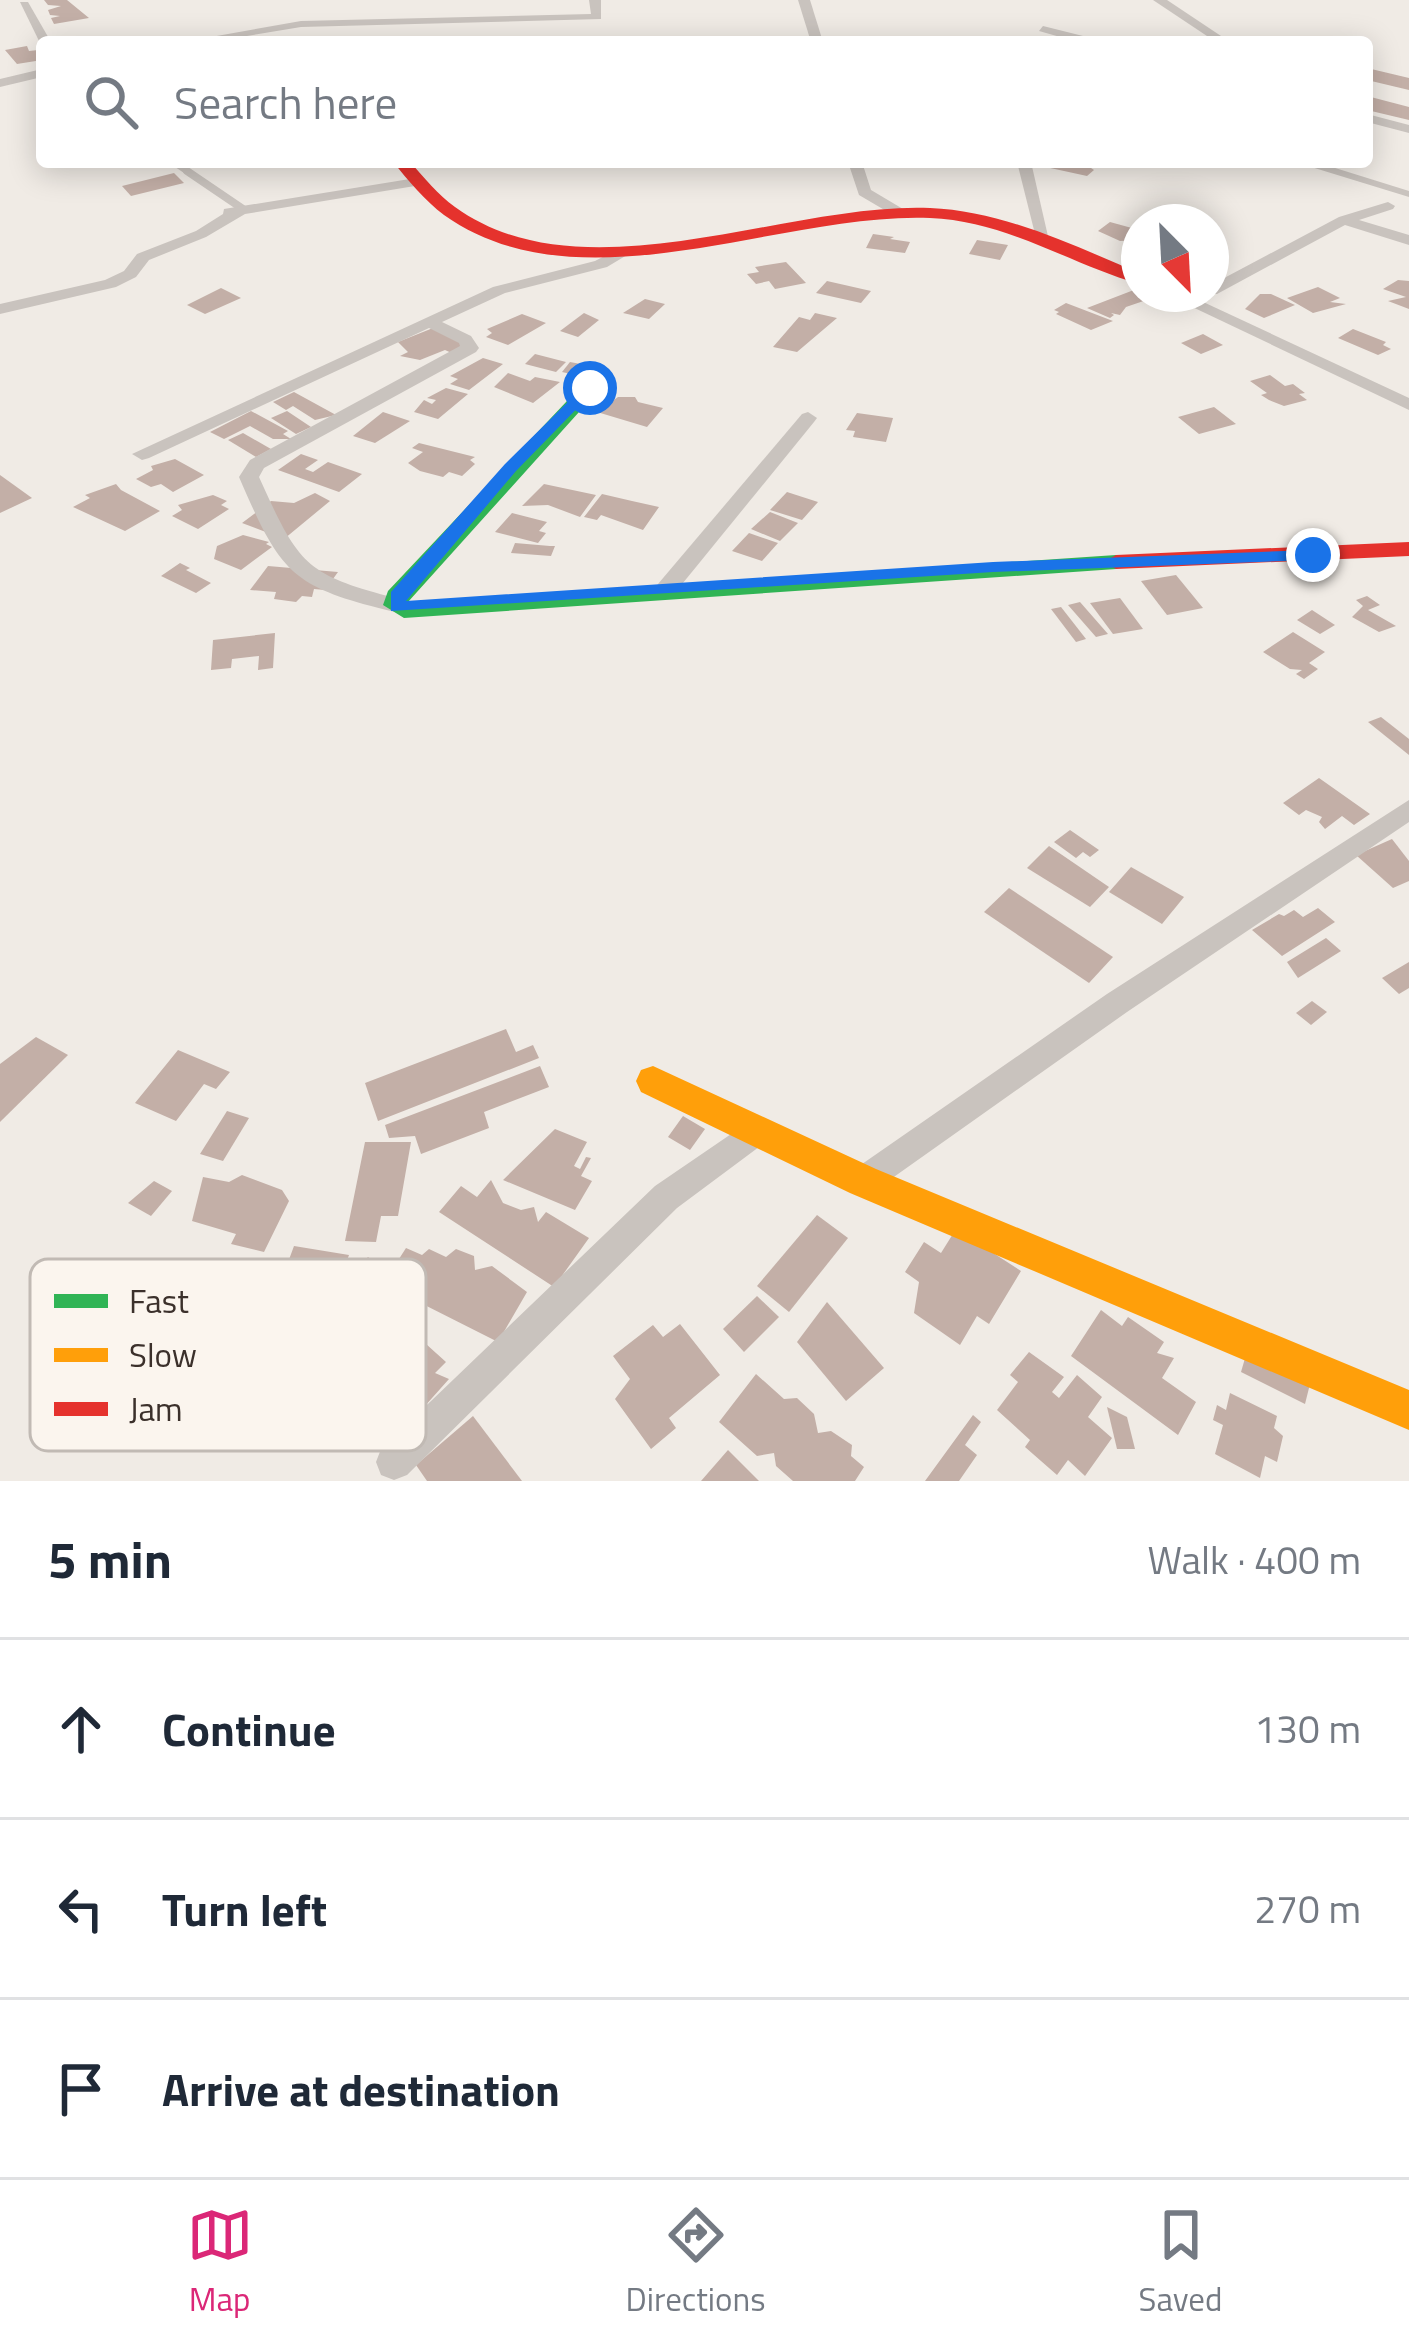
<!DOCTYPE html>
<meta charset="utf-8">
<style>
:root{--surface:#fff;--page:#f6f6f7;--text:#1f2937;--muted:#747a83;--line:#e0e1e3;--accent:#db2777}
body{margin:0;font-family:"Titillium Web",sans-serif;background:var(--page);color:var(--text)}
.compass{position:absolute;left:1121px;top:204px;width:108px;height:108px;border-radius:50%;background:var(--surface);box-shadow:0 6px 30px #0003;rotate:156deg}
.stop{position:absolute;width:36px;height:36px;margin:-27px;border:9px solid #1a73e8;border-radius:50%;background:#fff}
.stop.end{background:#1a73e8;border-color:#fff;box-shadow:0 3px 12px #0008}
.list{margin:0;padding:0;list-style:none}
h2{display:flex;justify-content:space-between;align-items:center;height:156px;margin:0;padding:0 48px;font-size:51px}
h2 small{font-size:39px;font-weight:400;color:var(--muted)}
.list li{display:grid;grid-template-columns:78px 1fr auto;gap:36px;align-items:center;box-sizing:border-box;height:180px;padding:0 48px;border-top:3px solid var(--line)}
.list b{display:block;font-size:45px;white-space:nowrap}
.list em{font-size:39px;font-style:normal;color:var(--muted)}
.icon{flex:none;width:66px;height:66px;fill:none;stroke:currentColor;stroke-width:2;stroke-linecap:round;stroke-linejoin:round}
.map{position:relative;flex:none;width:1409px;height:1481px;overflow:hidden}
.search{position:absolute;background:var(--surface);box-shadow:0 6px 30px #0003;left:36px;right:36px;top:36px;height:132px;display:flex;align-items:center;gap:30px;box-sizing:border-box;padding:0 42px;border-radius:12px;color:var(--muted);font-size:45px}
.sheet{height:696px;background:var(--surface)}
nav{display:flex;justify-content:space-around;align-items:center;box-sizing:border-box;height:168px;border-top:3px solid var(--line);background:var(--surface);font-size:33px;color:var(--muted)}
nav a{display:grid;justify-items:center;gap:6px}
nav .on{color:var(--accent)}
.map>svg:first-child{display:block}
.building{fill:#c3afa7}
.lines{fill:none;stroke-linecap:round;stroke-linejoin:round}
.lane-far1{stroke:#c9c3be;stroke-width:6}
.lane{stroke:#c9c3be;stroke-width:8}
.street{fill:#c9c3be;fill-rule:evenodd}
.fast{fill:#30b455;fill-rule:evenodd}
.slow{fill:#ff9f0a;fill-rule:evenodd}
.jam{fill:#e5322d;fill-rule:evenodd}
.route{fill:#1a73e8}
.key{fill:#fbf5ee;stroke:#c1bab4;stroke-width:3}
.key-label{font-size:33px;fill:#3b302b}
</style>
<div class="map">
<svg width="1409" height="1481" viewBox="0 0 1409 1481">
<rect width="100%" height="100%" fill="#f0ebe5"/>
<g class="building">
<polygon points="44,0 67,0 89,18 54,24 51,18 60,16 50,15 48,10 61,6 48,5"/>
<polygon points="27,46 29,51 38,50 42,60 17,64 5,50"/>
<polygon points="1367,68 1409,78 1409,90 1367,80"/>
<polygon points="1367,96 1409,107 1409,120 1367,110"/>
<polygon points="1044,162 1082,162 1094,170 1087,176 1041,166"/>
<polygon points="174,173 184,183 131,196 122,186"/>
<polygon points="1110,222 1139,230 1139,240 1120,241 1098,231"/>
<polygon points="873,234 894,237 890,239 910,242 905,253 866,248"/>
<polygon points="977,240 1008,245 1000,260 969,254"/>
<polygon points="786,262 806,283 775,289 769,281 756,284 747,274 759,272 755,267"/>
<polygon points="1398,280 1409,281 1409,309 1388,301 1406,297 1383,289"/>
<polygon points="827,281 871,291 861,303 816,293"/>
<polygon points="1318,287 1340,298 1330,302 1346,304 1313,313 1287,298"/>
<polygon points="221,288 241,298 205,314 187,305"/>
<polygon points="1139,288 1139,294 1164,294 1126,307 1120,315 1111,313 1114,315 1110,318 1087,308"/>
<polygon points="1260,294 1271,294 1295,305 1264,318 1245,309"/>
<polygon points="645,299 665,304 649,319 623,313"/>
<polygon points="1066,303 1113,321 1091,330 1056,314 1059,312 1054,310"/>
<polygon points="584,313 599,320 578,337 560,331"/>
<polygon points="815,313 837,318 797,352 773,347 799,317 810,320"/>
<polygon points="522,314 546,323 508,345 486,337 492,333 487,329"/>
<polygon points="433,328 471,345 454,354 445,350 420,360 400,356 408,352 398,342"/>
<polygon points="1353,329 1386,342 1383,345 1391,349 1378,355 1338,338"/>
<polygon points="1203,334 1223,345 1201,354 1181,343"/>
<polygon points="535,354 566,362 556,372 525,364"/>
<polygon points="483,358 503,364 469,390 450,384 458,379 450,376"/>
<polygon points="570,362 602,368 594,379 562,372"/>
<polygon points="508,373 530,381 535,377 560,382 533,403 494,387"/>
<polygon points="1270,375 1285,386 1293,384 1305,393 1299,394 1307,400 1284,406 1269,400 1261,395 1267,393 1250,381"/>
<polygon points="446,388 468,394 438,419 414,412 424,400 432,404 436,400 427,398"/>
<polygon points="294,392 336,415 315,420 293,406 286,410 273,402"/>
<polygon points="618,397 635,397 638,402 663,408 647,427 597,412"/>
<polygon points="1214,407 1236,424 1199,434 1178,417"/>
<polygon points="251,411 288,431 283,434 291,439 273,439 250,426 224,439 210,432"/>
<polygon points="287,411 311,427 296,434 271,418"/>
<polygon points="383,412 410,421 375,443 353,436"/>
<polygon points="857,413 893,418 886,442 853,437 855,431 846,430"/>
<polygon points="243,433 271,449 256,457 228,440"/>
<polygon points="419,443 475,457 470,460 475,464 462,476 449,472 443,477 420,471 408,463 423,452 412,448"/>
<polygon points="301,454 318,460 305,469 313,472 328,462 362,474 339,492 278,470"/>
<polygon points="175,459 204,475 173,492 161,484 151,487 136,479 153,470 151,466"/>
<polygon points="0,475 32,498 0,513"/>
<polygon points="116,484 121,490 160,511 125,531 73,507 90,498 85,495"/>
<polygon points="544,484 596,495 580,517 548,505 522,506"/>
<polygon points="787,492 818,502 802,520 770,510"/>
<polygon points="315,493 330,501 284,539 242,523 271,501 294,503"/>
<polygon points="602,494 632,501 659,507 643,530 601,515 597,520 584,517"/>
<polygon points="213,495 227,501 221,505 229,509 198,529 172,516 182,510 178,505"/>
<polygon points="770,512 798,523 780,541 751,529"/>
<polygon points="512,513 547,522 539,531 546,533 538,543 495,532"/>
<polygon points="749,533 778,543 762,561 732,551"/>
<polygon points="243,535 269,542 266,544 272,547 241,570 214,559 217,546"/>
<polygon points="515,543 550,546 555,546 551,556 511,553"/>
<polygon points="180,563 190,568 186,570 211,583 196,593 161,576"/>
<polygon points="268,566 338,572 325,590 314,589 312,597 302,596 296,602 274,599 276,592 250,590"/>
<polygon points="1176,575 1203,608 1167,615 1141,581"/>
<polygon points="1367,596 1380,605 1368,610 1396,626 1379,632 1352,617 1363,606 1356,600"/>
<polygon points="1120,598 1143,629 1113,634 1090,603"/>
<polygon points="1080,602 1108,634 1096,637 1068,605"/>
<polygon points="1061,607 1086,639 1076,642 1051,609"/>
<polygon points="1312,610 1335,625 1320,634 1297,620"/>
<polygon points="1293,632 1325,652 1309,663 1318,669 1304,679 1296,674 1302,670 1290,669 1263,652"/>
<polygon points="275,633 273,668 258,670 259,656 232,659 231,668 211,670 213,640"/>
<polygon points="1381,717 1409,739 1409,755 1368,722"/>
<polygon points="1319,778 1370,814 1354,825 1342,816 1325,829 1319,822 1322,817 1306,810 1299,815 1283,803"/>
<polygon points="1070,830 1099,850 1090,857 1083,852 1076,858 1054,842"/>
<polygon points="1392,839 1409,861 1409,881 1393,888 1356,855"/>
<polygon points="1049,846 1109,887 1090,907 1027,868"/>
<polygon points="1131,867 1184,897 1162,924 1109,892"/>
<polygon points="1009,888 1113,957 1089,983 984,912"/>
<polygon points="1318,908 1335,922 1282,956 1252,930 1279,914 1284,916 1294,910 1303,917"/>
<polygon points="1326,938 1341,951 1298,978 1287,962"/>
<polygon points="1409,962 1409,988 1399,994 1382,978"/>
<polygon points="1312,1001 1327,1012 1311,1025 1296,1013"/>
<polygon points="506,1029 516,1052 533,1045 539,1058 378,1121 365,1083"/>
<polygon points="36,1037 68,1055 0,1122 0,1064"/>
<polygon points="178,1050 230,1072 216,1089 204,1084 176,1121 135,1103"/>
<polygon points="540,1066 549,1087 484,1112 489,1128 421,1154 415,1136 389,1138 385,1125"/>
<polygon points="227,1111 249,1118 223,1161 200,1154"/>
<polygon points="683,1116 705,1129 690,1150 668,1137"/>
<polygon points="555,1129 587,1142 574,1166 580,1169 586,1157 591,1158 581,1176 592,1181 575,1210 503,1180"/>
<polygon points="365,1142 411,1142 398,1216 381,1216 376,1242 345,1241"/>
<polygon points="242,1175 282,1190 289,1201 264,1252 231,1244 236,1234 192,1221 203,1177 229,1182"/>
<polygon points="491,1180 503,1203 521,1210 534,1207 538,1222 546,1212 589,1238 554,1287 439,1212 461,1186 477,1197"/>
<polygon points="154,1181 172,1191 151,1216 128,1203"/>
<polygon points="817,1215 848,1238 789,1312 757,1286"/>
<polygon points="956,1229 1021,1271 989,1324 977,1316 960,1345 914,1313 919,1282 905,1272 924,1242 941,1253"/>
<polygon points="294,1246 349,1255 333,1298 290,1291 299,1267 287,1265"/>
<polygon points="406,1248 422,1255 429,1249 446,1257 456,1249 474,1256 475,1270 492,1266 527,1292 498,1342 383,1284"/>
<polygon points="368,1257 384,1270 368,1288 352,1274"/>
<polygon points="757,1296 779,1317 744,1352 723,1329"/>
<polygon points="827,1302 884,1368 846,1401 797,1342"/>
<polygon points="1101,1310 1122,1326 1128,1317 1164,1342 1157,1353 1174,1358 1162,1378 1196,1402 1178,1435 1071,1356"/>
<polygon points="680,1324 720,1375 669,1418 676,1428 651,1449 615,1399 630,1379 613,1356 653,1325 663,1337"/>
<polygon points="416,1335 446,1362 435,1373 449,1379 399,1435 345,1383 380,1345 395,1358"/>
<polygon points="1248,1348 1311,1380 1305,1404 1241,1372"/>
<polygon points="1029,1352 1064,1377 1052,1392 1059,1398 1077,1375 1102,1397 1088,1417 1112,1438 1085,1476 1068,1460 1057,1475 1025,1447 1030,1440 997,1410 1018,1382 1010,1375"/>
<polygon points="756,1374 784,1399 797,1398 814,1414 818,1433 831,1431 852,1445 851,1456 864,1467 855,1481 793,1481 776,1466 774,1453 757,1456 719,1422"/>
<polygon points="1230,1393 1277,1416 1274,1428 1283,1436 1277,1462 1265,1456 1260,1478 1215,1454 1223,1425 1213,1420 1217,1405 1226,1410"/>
<polygon points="1107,1407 1127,1417 1135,1449 1117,1449"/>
<polygon points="973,1415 981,1422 965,1445 977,1455 959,1481 925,1481"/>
<polygon points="473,1416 522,1481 427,1481 416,1465"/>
<polygon points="728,1450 759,1481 701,1481"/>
</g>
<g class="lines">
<polyline class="lane-far1" points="173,162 191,174"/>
<polyline class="lane" points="187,171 243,209"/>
<g class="street">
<polygon points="589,0 601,0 601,19 301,27 211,42 183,42 301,21 591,14"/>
<polygon points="798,0 810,0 823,42 811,42"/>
<polygon points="1153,0 1167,0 1230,42 1216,42"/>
<polygon points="20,2 28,2 51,42 41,45"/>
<polygon points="1043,26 1095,39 1097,42 1078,42 1039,31"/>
<polygon points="42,69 42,77 0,87 0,79"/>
<polygon points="1367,114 1409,125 1409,133 1367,122"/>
<polygon points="848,162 862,162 871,190 903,209 903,215 893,215 859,195"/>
<polygon points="1017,162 1031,162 1050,245 1037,242"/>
<polygon points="1295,162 1316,162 1409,191 1409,197"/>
<polygon points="416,178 421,179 421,185 245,214 206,237 149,260 136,277 116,287 0,314 0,304 105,280 124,271 137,254 196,231 223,214 224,209"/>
<polygon points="1388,202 1395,206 1393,209 1359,220 1409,235 1409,245 1345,225 1217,294 1205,294 1211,294 1211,285 1339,217"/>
<path d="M622 247 630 252 627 255 607 267 505 293 442 322 471 336 479 348 476 352 264 468 259 477C300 568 306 575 403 600L406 605 403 610 395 612C291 587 281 574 239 477L250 460 460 346 459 343 429 328 149 458 142 460 132 454 493 287 595 261Z"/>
<polygon points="1165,294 1186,294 1409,398 1409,410"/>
<polygon points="808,412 817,418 814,422 674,594 658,594 655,589 658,584 802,414"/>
<polygon points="1409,800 1409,822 1127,1012 874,1191 863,1196 852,1191 847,1181 852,1171 1107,994"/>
<polygon points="756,1117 767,1121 771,1131 767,1141 677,1208 407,1475 394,1480 381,1475 376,1462 381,1449 655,1186"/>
</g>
<polygon class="fast" points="590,382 600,388 597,392 408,602 1116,555 1128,562 1116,569 404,618 383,605 388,591 583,384"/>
<polygon class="slow" points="653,1066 876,1169 1409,1390 1409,1430 850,1193 641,1092 636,1081 641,1070"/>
<g class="jam">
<path d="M393 162H410C424 177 438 195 455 207 584 300 785 202 930 208 1003 211 1073 245 1139 273V284C1068 263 1006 221 930 218 778 212 581 312 444 215 425 201 408 180 393 162Z"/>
<polygon points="1409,542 1409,556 1116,569 1104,562 1116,555"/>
</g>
</g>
<polygon class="route" points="585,385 597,388 516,471 406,601 993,562 1313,550 1321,555 1313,560 993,572 391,611 391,592 505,464"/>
<rect x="30" y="1259" width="396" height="192" rx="18" class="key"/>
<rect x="54" y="1294" width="54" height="14" fill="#30b455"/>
<rect x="54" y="1348" width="54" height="14" fill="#ff9f0a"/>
<rect x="54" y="1402" width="54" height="14" fill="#e5322d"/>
<g class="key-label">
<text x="129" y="1313">Fast</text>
<text x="129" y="1367">Slow</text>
<text x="129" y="1421">Jam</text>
</g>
</svg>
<svg class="compass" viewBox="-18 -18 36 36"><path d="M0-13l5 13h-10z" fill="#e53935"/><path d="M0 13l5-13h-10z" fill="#747a83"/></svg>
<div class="stop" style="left:590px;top:388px"></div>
<div class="stop end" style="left:1313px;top:555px"></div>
<div class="search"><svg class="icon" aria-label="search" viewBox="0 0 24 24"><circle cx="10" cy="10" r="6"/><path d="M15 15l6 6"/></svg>Search here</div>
</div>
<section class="sheet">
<h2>5 min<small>Walk · 400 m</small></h2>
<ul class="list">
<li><svg class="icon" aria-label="ahead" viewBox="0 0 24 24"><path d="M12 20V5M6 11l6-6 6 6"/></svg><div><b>Continue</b></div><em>130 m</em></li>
<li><svg class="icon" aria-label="left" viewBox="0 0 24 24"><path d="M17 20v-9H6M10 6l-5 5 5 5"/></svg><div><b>Turn left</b></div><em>270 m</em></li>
<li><svg class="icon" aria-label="arrive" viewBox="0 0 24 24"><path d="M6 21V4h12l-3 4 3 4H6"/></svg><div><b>Arrive at destination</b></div></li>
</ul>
</section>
<nav>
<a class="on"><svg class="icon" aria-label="map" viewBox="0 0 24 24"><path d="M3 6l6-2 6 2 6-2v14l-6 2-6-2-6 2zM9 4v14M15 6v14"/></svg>Map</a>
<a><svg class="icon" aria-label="directions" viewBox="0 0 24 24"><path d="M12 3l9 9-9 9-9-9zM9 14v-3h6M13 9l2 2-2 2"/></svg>Directions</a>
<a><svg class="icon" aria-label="saved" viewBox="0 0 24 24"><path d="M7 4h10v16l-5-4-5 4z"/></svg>Saved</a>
</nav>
